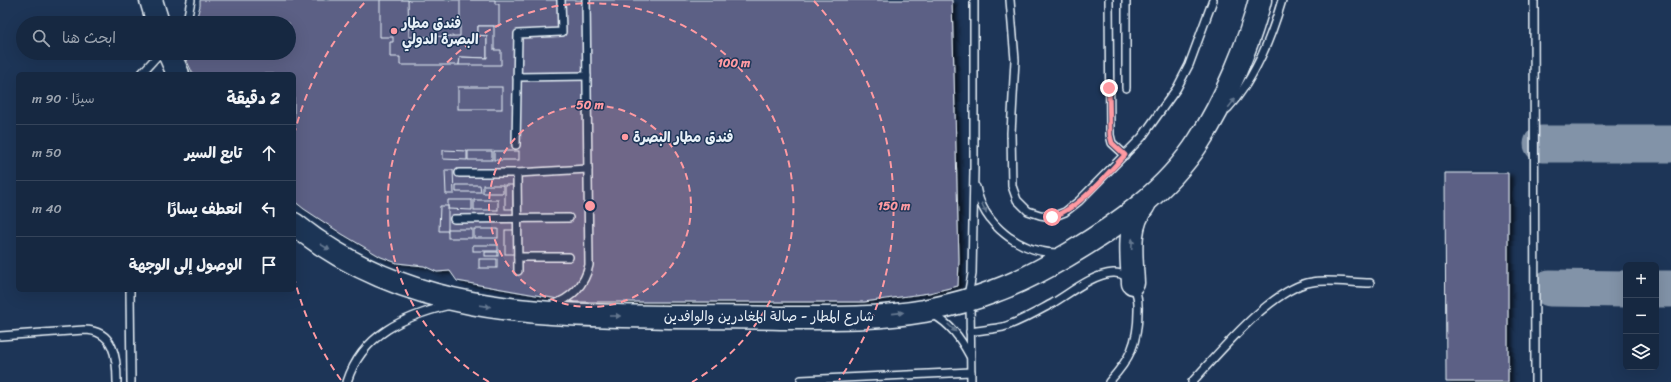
<!DOCTYPE html>
<html lang="ar">
<meta charset="utf-8">
<style>
:root{--surface:#162841;--page:#1f3048;--text:#f1f3f6;--muted:#9ea6b1;--line:#35445a}
body{margin:0;font-family:Sriracha,"Playpen Sans Arabic",sans-serif;background:var(--page);color:var(--text);direction:rtl}
.controls{position:absolute;right:12px;bottom:12px;display:grid;overflow:hidden;border-radius:6px;box-shadow:0 4px 16px #0002}
.controls button{width:36px;height:36px;display:grid;place-items:center;padding:0;border:0;border-bottom:1px solid var(--line);background:var(--surface);color:var(--text);font:20px sans-serif}
.stop{position:absolute;width:12px;height:12px;margin:-9px;border:3px solid #ff9aa2;border-radius:50%;background:#fff}
.stop.end{background:#ff9aa2;border-color:#fff;box-shadow:0 1px 4px #0008}
.list{margin:0;padding:0;list-style:none}
h2{display:flex;justify-content:space-between;align-items:center;height:52px;margin:0;padding:0 16px;font-size:17px}
h2 small{font-size:13px;font-weight:400;color:var(--muted)}
.list li{display:grid;grid-template-columns:26px 1fr auto;gap:12px;align-items:center;box-sizing:border-box;height:56px;padding:0 16px;border-top:1px solid var(--line)}
.list b{display:block;font-size:15px;white-space:nowrap}
.list em{font-size:13px;font-style:normal;color:var(--muted)}
.icon{flex:none;width:22px;height:22px;fill:none;stroke:currentColor;stroke-width:2;stroke-linecap:round;stroke-linejoin:round}
.map{position:relative;flex:none;width:1671px;height:382px;overflow:hidden;direction:ltr}
.search{position:absolute;background:var(--surface);box-shadow:0 4px 16px #0002;left:16px;top:16px;width:280px;height:44px;display:flex;align-items:center;gap:10px;box-sizing:border-box;padding:0 14px;border-radius:22px;color:var(--muted);font-size:15px}
.panel{position:absolute;background:var(--surface);box-shadow:0 4px 16px #0002;left:16px;top:72px;width:280px;height:220px;border-radius:6px;direction:rtl}
.map>svg:first-child{display:block}
.lines{fill:none;stroke-linecap:round;stroke-linejoin:round}
.taxiway{stroke:#8293a8;stroke-width:37}
.building{fill:#5c6085;stroke:#e8f1f8;filter:url(#shadow)}
.lane-casing{stroke:#e8f1f8;stroke-width:10}
.highway-casing{stroke:#e8f1f8;stroke-width:25}
.lane{stroke:#1d3557;stroke-width:7}
.highway{stroke:#1d3557;stroke-width:22}
.oneway{fill:#64778f}
.route{stroke:#ff9aa2;stroke-width:5}
.ring{fill:none;stroke:#ff9aa2;stroke-width:2;stroke-dasharray:7 5}
.poi-dot{fill:#ff9aa2;stroke:#1d3557;stroke-width:1.5}
.labels{text-anchor:middle;stroke-width:3;stroke-linejoin:round;paint-order:stroke}
.poi-label{font-size:14px;font-weight:bold;fill:#e8f1f8;stroke:#1d3557;text-anchor:start}
.street-label{font-size:14px;fill:#e8f1f8;stroke:#1d3557}
.centre{fill:#ff9aa2;stroke:#1d3557;stroke-width:2}
.ring-label{font-size:12px;text-anchor:middle;font-weight:bold;fill:#ff9aa2;stroke:#1d3557;stroke-width:3;stroke-linejoin:round;paint-order:stroke}
</style>
<div class="map">
<svg width="1671" height="382" viewBox="0 0 1671 382">
<defs>
<filter id="shadow"><feDropShadow dx="4.5" dy="2.5" stdDeviation="2" flood-color="#0009"/></filter>
</defs>
<rect width="100%" height="100%" fill="#1d3557"/>
<filter id="ink" filterUnits="userSpaceOnUse"><feTurbulence type="fractalNoise" baseFrequency=".025" numOctaves="2"/><feDisplacementMap in="SourceGraphic" scale="8" xChannelSelector="R" yChannelSelector="G"/><feConvolveMatrix kernelMatrix="1 2 1 2 8 2 1 2 1" color-interpolation-filters="sRGB"/></filter>
<g filter="url(#ink)">
<g class="lines">
<g class="taxiway">
<polyline points="1542,144 1671,144"/>
<polyline points="1550,288 1626,289"/>
<polyline points="1656,289 1671,289"/>
</g>
</g>
<g class="building">
<polygon points="200,0 952,0 959,260 958,286 929,293 864,302 575,302 457,281 450,271 437,272 424,266 397,263 381,257 342,234 304,209 294,201 294,74 193,74 185,57 184,53 289,53 289,23 195,23 200,6"/>
<polygon points="380,0 408,0 409,37 460,36 460,0 495,0 495,4 499,4 499,26 478,26 478,35 487,36 487,58 460,57 459,65 400,65 400,57 390,57 390,42 393,42 393,37 380,37"/>
<polygon points="478,26 494,26 494,50 501,50 501,65 459,65 460,57 487,58 487,36 478,35"/>
<rect x="458" y="87" width="44" height="22"/>
<polygon points="443,150 467,151 467,160 443,159"/>
<rect x="468" y="151" width="24" height="9"/>
<rect x="494" y="151" width="25" height="9"/>
<polygon points="445,170 453,170 454,194 446,194"/>
<polygon points="1445,173 1508,173 1508,382 1446,382"/>
<polygon points="456,185 480,185 481,192 456,192"/>
<rect x="483" y="185" width="20" height="8"/>
<rect x="505" y="185" width="8" height="24"/>
<polygon points="448,200 472,200 472,210 448,209"/>
<rect x="474" y="200" width="24" height="10"/>
<polygon points="440,206 448,206 448,231 439,231"/>
<rect x="448" y="229" width="24" height="9"/>
<rect x="474" y="229" width="24" height="9"/>
<rect x="505" y="230" width="9" height="24"/>
<rect x="473" y="245" width="25" height="6"/>
<rect x="485" y="252" width="13" height="4"/>
<rect x="479" y="259" width="18" height="9"/>
</g>
<g class="lines">
<g class="lane-casing">
<g id="lane">
<polyline points="1010,0 1015,60 1011,133 1012,186 1017,200 1028,211 1040,215 1052,217 1065,212 1079,201 1142,137 1177,88 1189,65 1213,0"/>
<polyline points="1109,0 1110,135 1112,143 1125,155"/>
<polyline points="1126,0 1126,88"/>
<polyline points="1534,0 1535,382"/>
<polyline points="184,23 188,16 191,0"/>
<polyline points="141,74 160,53"/>
<polyline points="517,77 587,76"/>
<path d="M1228 108C1255 79 1271 38 1282 0"/>
<polyline points="516,145 518,34 562,32 561,0"/>
<polyline points="459,173 517,173 518,271"/>
<polyline points="517,173 588,169"/>
<path d="M976 187C983 225 1020 253 1058 253"/>
<polyline points="454,219 569,218"/>
<polyline points="518,257 569,257"/>
<polyline points="130,290 131,382"/>
<polyline points="968,296 972,274 974,171 974,0"/>
<polyline points="970,302 971,382"/>
<path d="M552 305C571 299 585 285 589 265L586 0"/>
<path d="M932 314C951 324 960 338 970 356"/>
<path d="M970 332C981 330 993 329 1003 327 1020 322 1038 311 1053 303 1070 293 1093 274 1113 273 1133 272 1139 295 1138 311 1138 343 1130 359 1109 382"/>
<path d="M0 336 84 330C114 330 117 357 117 382"/>
<polyline points="801,380 971,372"/>
<path d="M347 382C362 334 405 316 450 305"/>
<path d="M1192 382C1220 352 1272 288 1312 282 1327 279 1354 283 1370 283"/>
</g>
</g>
<g class="highway-casing">
<g id="highway">
<polyline points="151,0 158,23"/>
<polyline points="169,53 178,74"/>
<path d="M294 224C405 314 536 315 673 317 711 317 749 317 787 318 832 318 879 319 924 311 948 306 972 300 995 291 1020 282 1044 269 1066 256 1117 226 1167 191 1199 141 1224 103 1249 44 1260 0"/>
<path d="M1133 283C1132 258 1126 226 1144 205"/>
</g>
</g>
<use href="#lane" class="lane"/>
<use href="#highway" class="highway"/>
</g>
<defs><path id="oneway-solid" d="M-6-.8H1V-3.2L6.5 0L1 3.2V.8H-6Z"/></defs>
<g class="oneway">
<use href="#oneway-solid" transform="translate(1232 103) rotate(-52)"/>
<use href="#oneway-solid" transform="translate(984 208) rotate(64)"/>
<use href="#oneway-solid" transform="translate(1132 244) rotate(-87)"/>
<use href="#oneway-solid" transform="translate(325 247) rotate(31)"/>
<use href="#oneway-solid" transform="translate(485 306) rotate(8)"/>
<use href="#oneway-solid" transform="translate(898 313) rotate(-6)"/>
<use href="#oneway-solid" transform="translate(615 316)"/>
<use href="#oneway-solid" transform="translate(952 328) rotate(44)"/>
</g>
</g>
<g class="lines" filter="url(#ink)">
<path class="route" d="M1052 217C1082 206 1103 178 1125 155L1112 143 1110 135 1109 88"/>
</g>
<circle cx="590" cy="206" r="101" fill="#ff9aa2" fill-opacity=".12"/>
<g class="ring">
<circle cx="590" cy="206" r="101"/>
<path d="M489 382A203 203 0 1 1 692 382"/>
<path d="M341 380A304 304 0 0 1 294 277M294 135A304 304 0 0 1 366 1M814 1A304 304 0 0 1 839 380"/>
</g>
<g class="poi-dot">
<circle cx="394" cy="31" r="4"/>
<circle cx="625" cy="137" r="4"/>
</g>
<g class="labels">
<g class="poi-label">
<text x="402" y="28">فندق مطار<tspan x="402" dy="16">البصرة الدولي</tspan></text>
<text x="633" y="142">فندق مطار البصرة</text>
</g>
<g class="street-label">
<text x="769" y="321">شارع المطار - صالة المغادرين والوافدين</text>
</g>
</g>
<circle cx="590" cy="206" r="6" class="centre"/>
<g class="ring-label">
<text x="734" y="67">100 m</text>
<text x="590" y="109">50 m</text>
<text x="894" y="210">150 m</text>
</g>
</svg>
<div class="controls">
<button>+</button>
<button>−</button>
<button><svg class="icon" aria-label="layers" viewBox="0 0 24 24"><path d="M12 4l9 5-9 5-9-5zM3 14l9 5 9-5"/></svg></button>
</div>
<div class="stop" style="left:1052px;top:217px"></div>
<div class="stop end" style="left:1109px;top:88px"></div>
<div class="search"><svg class="icon" aria-label="search" viewBox="0 0 24 24"><circle cx="10" cy="10" r="6"/><path d="M15 15l6 6"/></svg>ابحث هنا</div>
<section class="panel">
<h2>2 دقيقة<small>سيرًا · 90 m</small></h2>
<ul class="list">
<li><svg class="icon" aria-label="ahead" viewBox="0 0 24 24"><path d="M12 20V5M6 11l6-6 6 6"/></svg><div><b>تابع السير</b></div><em>50 m</em></li>
<li><svg class="icon" aria-label="left" viewBox="0 0 24 24"><path d="M17 20v-9H6M10 6l-5 5 5 5"/></svg><div><b>انعطف يسارًا</b></div><em>40 m</em></li>
<li><svg class="icon" aria-label="arrive" viewBox="0 0 24 24"><path d="M6 21V4h12l-3 4 3 4H6"/></svg><div><b>الوصول إلى الوجهة</b></div></li>
</ul>
</section>
</div>
